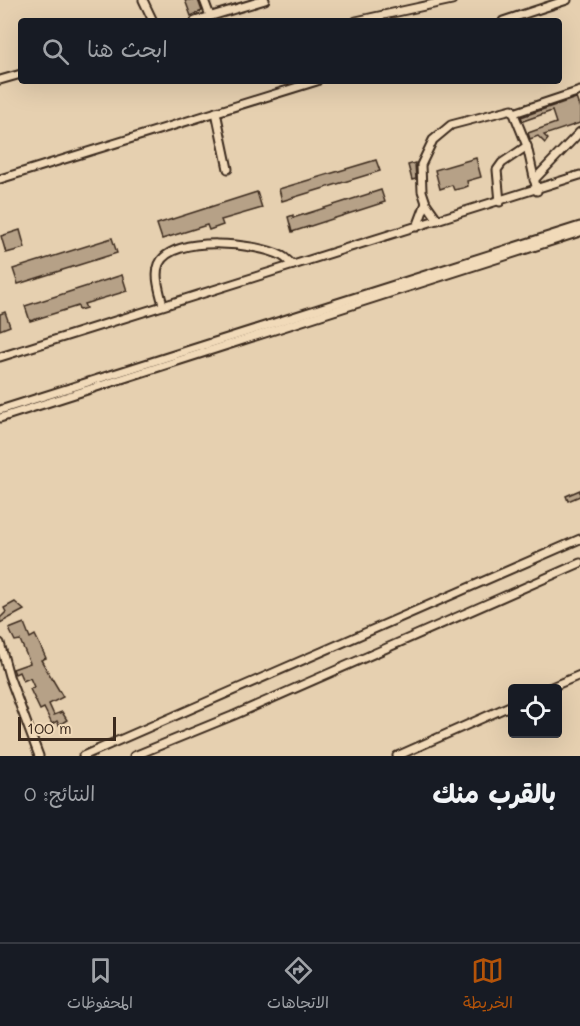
<!DOCTYPE html>
<html lang="ar">
<meta charset="utf-8">
<style>
:root{--surface:#171b24;--page:#242831;--text:#f1f3f6;--muted:#9ea1a6;--line:#363941;--accent:#b45309}
body{margin:0;font-family:Mali,"Playpen Sans Arabic",sans-serif;background:var(--page);color:var(--text);direction:rtl}
.controls{position:absolute;right:18px;bottom:18px;display:grid;overflow:hidden;border-radius:6px;box-shadow:0 6px 24px #0002}
.controls button{width:54px;height:54px;display:grid;place-items:center;padding:0;border:0;border-bottom:2px solid var(--line);background:var(--surface);color:var(--text);font:30px sans-serif}
.scale{position:absolute;left:18px;bottom:15px;width:98px;box-sizing:border-box;padding-left:6px;border:3px solid #3b2a1e;border-top:0;font-size:16px;line-height:21px;white-space:nowrap;color:#3b2a1e;-webkit-text-stroke:4px #f1dab9;paint-order:stroke}
.list{margin:0;padding:0;list-style:none}
h2{display:flex;justify-content:space-between;align-items:center;height:78px;margin:0;padding:0 24px;font-size:26px}
h2 small{font-size:20px;font-weight:400;color:var(--muted)}
.icon{flex:none;width:33px;height:33px;fill:none;stroke:currentColor;stroke-width:2;stroke-linecap:round;stroke-linejoin:round}
.map{position:relative;flex:none;width:580px;height:756px;overflow:hidden;direction:ltr}
.search{position:absolute;background:var(--surface);box-shadow:0 6px 24px #0002;left:18px;right:18px;top:18px;height:66px;display:flex;align-items:center;gap:15px;box-sizing:border-box;padding:0 21px;border-radius:6px;color:var(--muted);font-size:22px}
.sheet{height:186px;background:var(--surface)}
nav{display:flex;justify-content:space-around;align-items:center;box-sizing:border-box;height:84px;border-top:2px solid var(--line);background:var(--surface);font-size:16px;color:var(--muted)}
nav a{display:grid;justify-items:center;gap:3px}
nav .on{color:var(--accent)}
.map>svg:first-child{display:block}
.building{fill:#b6a187;stroke:#3b2a1e;stroke-width:1.5}
.lines{fill:none;stroke-linecap:round;stroke-linejoin:round}
.street-casing{stroke:#3b2a1e;stroke-width:11}
.street{stroke:#f1dab9;stroke-width:7}
</style>
<div class="map">
<svg width="580" height="756" viewBox="0 0 580 756">
<rect width="100%" height="100%" fill="#e6d0b0"/>
<filter id="ink" filterUnits="userSpaceOnUse"><feTurbulence type="fractalNoise" baseFrequency=".0167" numOctaves="2"/><feDisplacementMap in="SourceGraphic" scale="12" xChannelSelector="R" yChannelSelector="G"/><feConvolveMatrix kernelMatrix="1 2 1 2 8 2 1 2 1" color-interpolation-filters="sRGB"/></filter>
<g filter="url(#ink)">
<g class="building">
<polygon points="185,0 198,0 202,11 191,16"/>
<polygon points="576,98 580,109 580,123 544,135 548,139 545,143 538,136 530,139 528,133 556,123 552,111 523,121 521,117"/>
<polygon points="476,158 481,177 467,181 468,186 463,188 454,190 452,185 440,189 435,170"/>
<polygon points="376,160 380,171 282,201 279,189"/>
<polygon points="415,163 416,179 412,180 408,165"/>
<polygon points="381,190 385,202 292,232 288,217 293,215 293,218"/>
<polygon points="257,192 262,208 221,220 223,225 209,230 207,225 162,239 157,224"/>
<polygon points="20,230 25,248 6,253 1,236"/>
<polygon points="112,238 117,253 18,284 13,269"/>
<polygon points="122,275 127,291 84,304 86,308 79,310 78,306 30,321 25,306"/>
<polygon points="5,312 10,326 0,330 0,314"/>
<polygon points="580,490 580,496 568,501 566,496"/>
<polygon points="15,602 24,610 0,623 0,618 6,612 4,608"/>
<polygon points="24,623 30,638 35,635 39,643 46,658 41,660 63,697 49,704 54,715 62,712 67,720 59,725 57,721 52,724 44,708 40,710 30,689 34,687 30,678 23,681 19,672 15,674 13,669 30,663 20,640 15,641 9,629"/>
</g>
<g class="lines">
<g class="street-casing">
<g id="street">
<polyline points="143,0 153,21"/>
<polyline points="204,0 210,16"/>
<polyline points="195,21 265,0"/>
<polyline points="356,21 452,0"/>
<polyline points="503,21 567,0"/>
<polyline points="0,80 21,74"/>
<polyline points="216,112 228,169"/>
<polyline points="514,113 580,91"/>
<polyline points="0,179 317,81"/>
<polyline points="534,180 580,132"/>
<polyline points="500,202 497,170 502,163 527,146"/>
<polyline points="438,220 426,203 422,191 421,165 433,140 451,125 512,109 527,146 537,191"/>
<polyline points="417,227 426,203"/>
<path d="M163 305C160 292 154 276 159 264 172 234 259 243 282 256 286 258 289 262 293 265"/>
<polyline points="0,357 580,175"/>
<polyline points="0,410 580,226"/>
<polyline points="0,418 580,232"/>
<polyline points="0,643 9,676 39,756"/>
<polyline points="549,688 580,675"/>
<polyline points="83,756 580,539"/>
<polyline points="134,756 232,716 580,563"/>
<polyline points="397,756 512,705"/>
</g>
</g>
<use href="#street" class="street"/>
</g>
</g>
</svg>
<div class="controls">
<button><svg class="icon" aria-label="locate" viewBox="0 0 24 24"><circle cx="12" cy="12" r="6"/><path d="M12 2v4M12 18v4M2 12h4M18 12h4"/></svg></button>
</div>
<div class="scale">100 m</div>
<div class="search"><svg class="icon" aria-label="search" viewBox="0 0 24 24"><circle cx="10" cy="10" r="6"/><path d="M15 15l6 6"/></svg>ابحث هنا</div>
</div>
<section class="sheet">
<h2>بالقرب منك<small>النتائج: 0</small></h2>
<ul class="list">
</ul>
</section>
<nav>
<a class="on"><svg class="icon" aria-label="map" viewBox="0 0 24 24"><path d="M3 6l6-2 6 2 6-2v14l-6 2-6-2-6 2zM9 4v14M15 6v14"/></svg>الخريطة</a>
<a><svg class="icon" aria-label="directions" viewBox="0 0 24 24"><path d="M12 3l9 9-9 9-9-9zM9 14v-3h6M13 9l2 2-2 2"/></svg>الاتجاهات</a>
<a><svg class="icon" aria-label="saved" viewBox="0 0 24 24"><path d="M7 4h10v16l-5-4-5 4z"/></svg>المحفوظات</a>
</nav>
